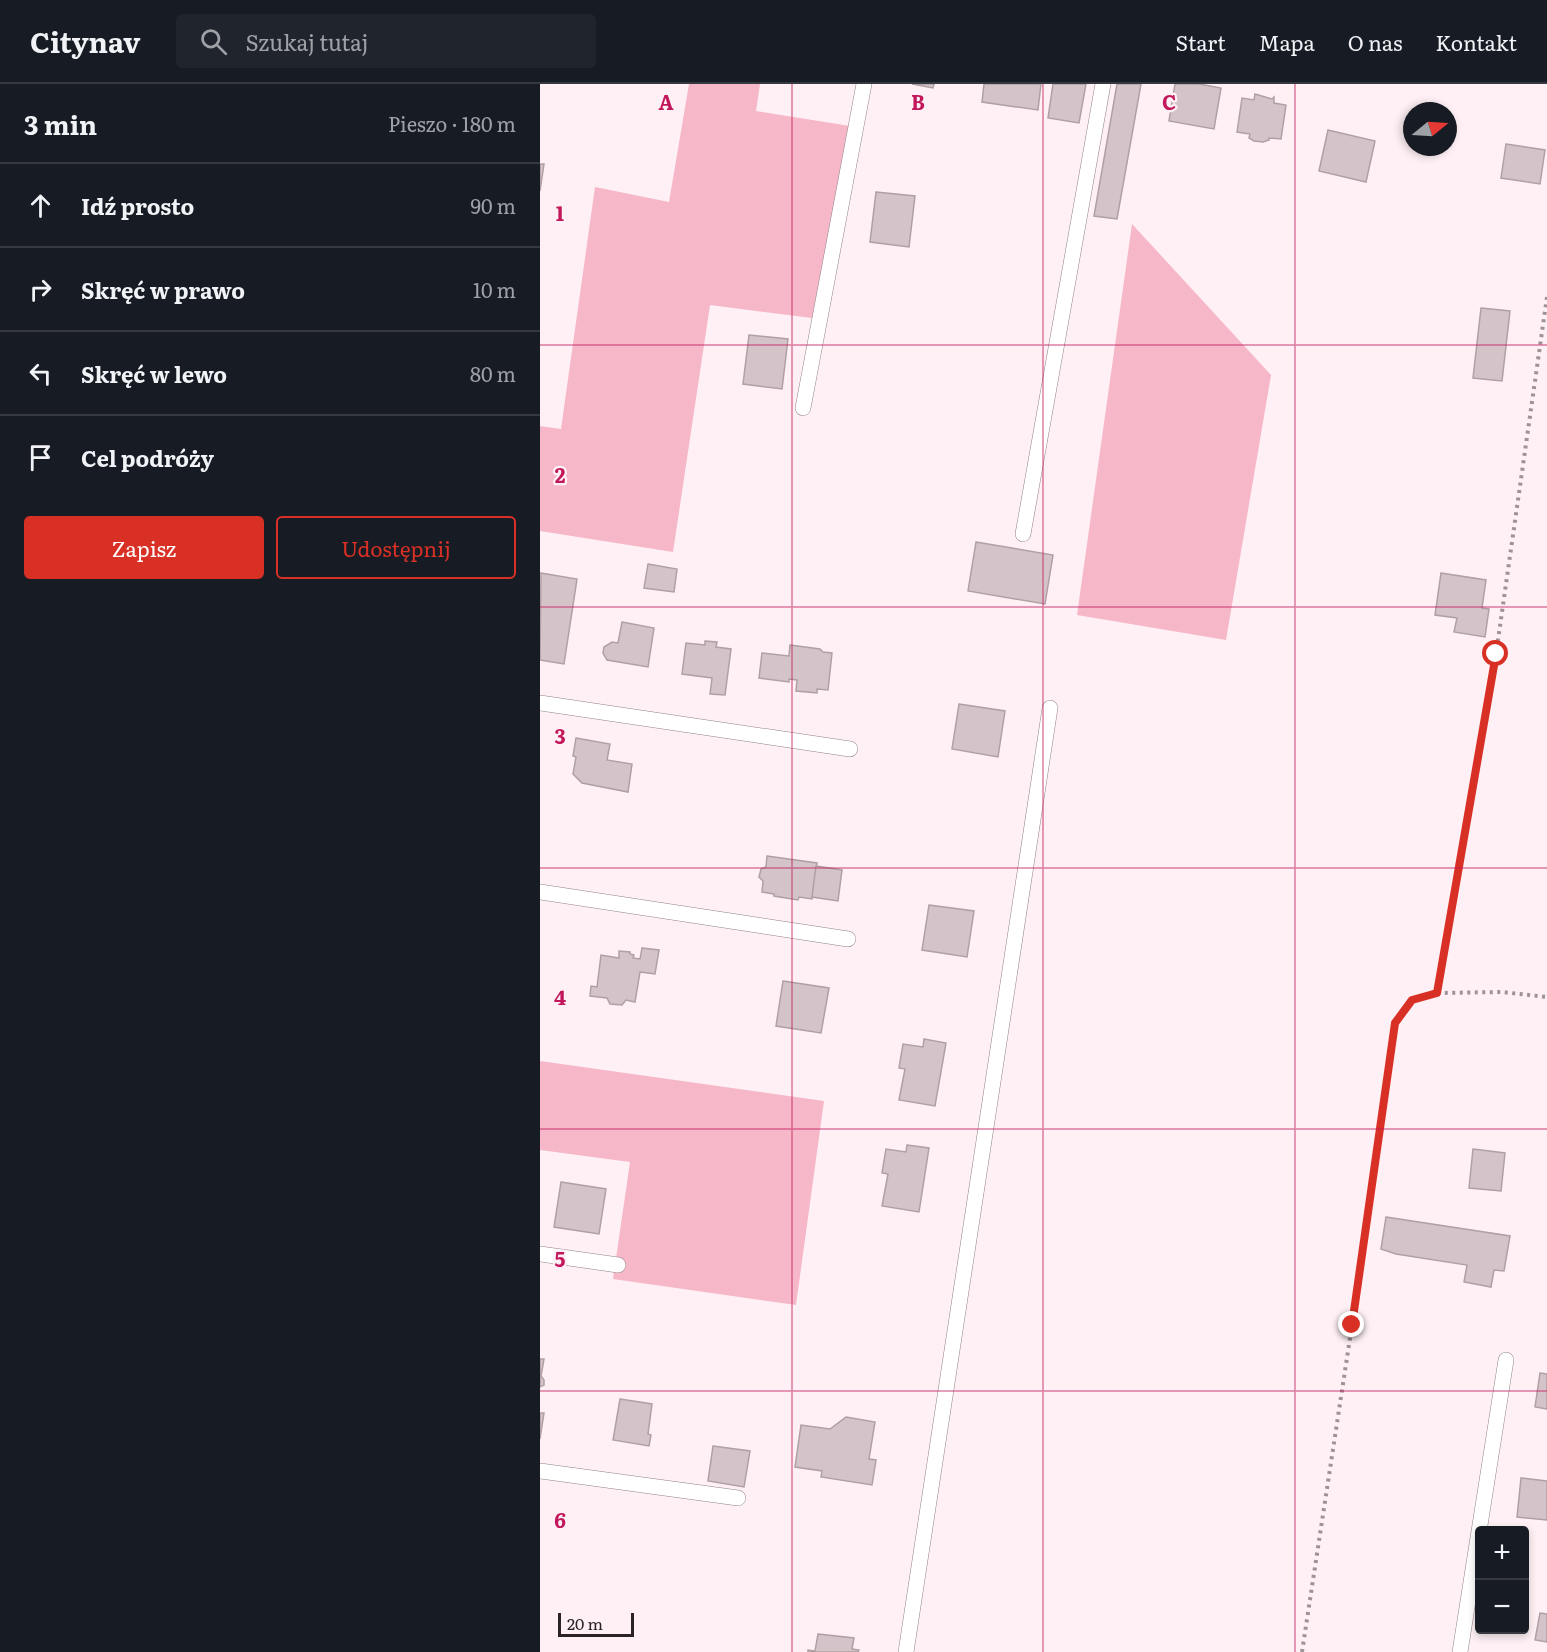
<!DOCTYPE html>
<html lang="pl">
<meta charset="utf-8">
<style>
:root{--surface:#171b24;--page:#20242c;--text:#f1f3f6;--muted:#9ea1a6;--line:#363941;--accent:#d93025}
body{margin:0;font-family:Literata,serif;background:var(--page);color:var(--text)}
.controls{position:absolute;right:18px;bottom:18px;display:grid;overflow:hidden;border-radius:6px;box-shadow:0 3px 9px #0003}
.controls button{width:54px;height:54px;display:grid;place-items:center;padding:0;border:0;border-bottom:2px solid var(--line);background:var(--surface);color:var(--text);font:30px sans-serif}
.compass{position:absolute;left:863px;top:18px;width:54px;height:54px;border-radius:50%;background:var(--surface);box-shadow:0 3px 9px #0003;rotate:72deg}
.scale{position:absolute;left:18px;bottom:15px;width:76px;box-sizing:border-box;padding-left:6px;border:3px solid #292325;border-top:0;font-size:16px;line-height:21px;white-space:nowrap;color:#292325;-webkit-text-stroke:4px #fef0f4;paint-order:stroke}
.stop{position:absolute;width:18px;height:18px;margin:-14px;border:4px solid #d93025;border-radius:50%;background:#fff}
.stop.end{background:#d93025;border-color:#fff;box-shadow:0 2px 6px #0008}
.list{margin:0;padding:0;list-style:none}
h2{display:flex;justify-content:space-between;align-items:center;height:78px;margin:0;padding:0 24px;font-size:26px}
h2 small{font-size:20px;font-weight:400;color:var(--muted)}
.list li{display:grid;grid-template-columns:39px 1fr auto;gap:18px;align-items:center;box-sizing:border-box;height:84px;padding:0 24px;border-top:2px solid var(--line)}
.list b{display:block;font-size:22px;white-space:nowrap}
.list em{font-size:20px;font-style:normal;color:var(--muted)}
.actions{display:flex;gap:12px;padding:18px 24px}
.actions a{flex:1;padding:14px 0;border:2px solid var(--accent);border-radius:6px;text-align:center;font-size:21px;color:var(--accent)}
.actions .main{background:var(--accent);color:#fff}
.icon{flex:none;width:33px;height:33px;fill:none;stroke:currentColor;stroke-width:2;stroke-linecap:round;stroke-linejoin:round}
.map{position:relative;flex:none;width:1007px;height:1568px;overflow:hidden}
header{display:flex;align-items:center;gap:36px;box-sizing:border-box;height:84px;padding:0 30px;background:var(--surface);border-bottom:2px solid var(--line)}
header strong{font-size:28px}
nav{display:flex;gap:33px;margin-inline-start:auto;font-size:21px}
.search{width:420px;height:54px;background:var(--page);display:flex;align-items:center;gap:15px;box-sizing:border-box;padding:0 21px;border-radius:6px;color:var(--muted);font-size:22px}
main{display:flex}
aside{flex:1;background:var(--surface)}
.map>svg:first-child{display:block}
.green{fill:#f6b7c9}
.building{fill:#d4c4c9;stroke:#b0a0a4;stroke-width:1.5}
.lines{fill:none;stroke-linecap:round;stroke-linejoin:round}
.service-casing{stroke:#918287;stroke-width:16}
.path{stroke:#9d9396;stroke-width:4;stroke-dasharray:3 4.5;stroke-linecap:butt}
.service{stroke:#fff;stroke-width:15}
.route{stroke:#d93025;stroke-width:8}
.grid{fill:none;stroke:#c2185b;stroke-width:1.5;stroke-opacity:0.55}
.grid-label{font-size:20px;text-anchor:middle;font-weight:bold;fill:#c2185b;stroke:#fef0f4;stroke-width:4.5;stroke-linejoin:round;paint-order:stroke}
</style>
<header>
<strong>Citynav</strong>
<div class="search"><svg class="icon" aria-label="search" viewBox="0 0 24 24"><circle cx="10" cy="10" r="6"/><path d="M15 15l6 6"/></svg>Szukaj tutaj</div>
<nav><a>Start</a><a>Mapa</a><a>O nas</a><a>Kontakt</a></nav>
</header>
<main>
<aside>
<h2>3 min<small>Pieszo · 180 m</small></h2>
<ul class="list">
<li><svg class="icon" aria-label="ahead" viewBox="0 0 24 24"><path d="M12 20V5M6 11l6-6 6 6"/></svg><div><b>Idź prosto</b></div><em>90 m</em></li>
<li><svg class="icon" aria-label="right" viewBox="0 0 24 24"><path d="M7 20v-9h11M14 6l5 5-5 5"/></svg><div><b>Skręć w prawo</b></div><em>10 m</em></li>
<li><svg class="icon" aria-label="left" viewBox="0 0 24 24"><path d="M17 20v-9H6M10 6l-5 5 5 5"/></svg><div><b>Skręć w lewo</b></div><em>80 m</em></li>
<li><svg class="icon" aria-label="arrive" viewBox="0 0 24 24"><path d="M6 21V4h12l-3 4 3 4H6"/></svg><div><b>Cel podróży</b></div></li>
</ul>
<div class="actions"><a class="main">Zapisz</a><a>Udostępnij</a></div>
</aside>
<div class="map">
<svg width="1007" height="1568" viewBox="0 0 1007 1568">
<rect width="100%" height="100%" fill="#fef0f4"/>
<g class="green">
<polygon points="149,0 220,0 216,27 310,42 272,234 170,221 133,468 0,447 0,342 21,345 55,103 129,118"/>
<polygon points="592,140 731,291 686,556 537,531"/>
<polygon points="0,977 284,1017 256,1221 73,1195 90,1078 0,1066"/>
</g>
<g class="building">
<polygon points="372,0 394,0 393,4"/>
<polygon points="444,0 501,0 498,26 442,18"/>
<polygon points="513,0 546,0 539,39 508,34"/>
<polygon points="577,0 601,0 577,135 554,132"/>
<polygon points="635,0 659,0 681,4 674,45 629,37"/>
<polygon points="715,10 732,15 734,13 734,19 746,21 741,55 729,54 729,56 723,58 714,57 709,54 710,50 697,48 702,14 714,16"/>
<polygon points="788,46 835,57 826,98 779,87"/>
<polygon points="966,60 1005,66 1000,100 961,94"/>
<polygon points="0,80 4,80 0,107"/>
<polygon points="336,108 375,112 369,163 330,158"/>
<polygon points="941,224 970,227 962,297 933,294"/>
<polygon points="209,251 248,255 242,305 203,300"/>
<polygon points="436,458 513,471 505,520 428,507"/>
<polygon points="108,480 137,485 134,508 104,504"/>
<polygon points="1,489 37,495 24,580 0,576"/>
<polygon points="901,489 946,496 942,524 949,525 945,553 914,548 917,534 895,531"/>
<polygon points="82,538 114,544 108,583 67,576 63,569 64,563 72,558 78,559"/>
<polygon points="165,557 177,558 176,563 191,565 185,611 170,610 172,594 142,590 146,559 165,561"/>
<polygon points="250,561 280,565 283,568 292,569 288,606 277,605 277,609 256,607 257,596 249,595 249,598 219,594 222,569 249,572"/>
<polygon points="419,620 465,627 458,673 412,665"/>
<polygon points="36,654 70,660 67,676 92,680 88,708 42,699 33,690 36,673 33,672"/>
<polygon points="227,772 277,779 272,815 259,813 258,816 234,812 234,810 222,808 223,797 219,793 221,785 226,783"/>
<polygon points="276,782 302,786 298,817 272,813"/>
<polygon points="389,821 434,827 427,873 382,866"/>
<polygon points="102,864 119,866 115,890 100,888 95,918 86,916 82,921 70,920 67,914 50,912 51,902 57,903 61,871 79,874 79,867 90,868 90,870 94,871 93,874 100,875"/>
<polygon points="243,897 289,904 281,949 236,942"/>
<polygon points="384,955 406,959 395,1022 359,1016 365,985 359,984 363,960 383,963"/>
<polygon points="367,1061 389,1064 379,1128 342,1122 348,1090 342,1089 346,1065 366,1068"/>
<polygon points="933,1065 965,1069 961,1107 929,1104"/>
<polygon points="21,1098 66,1105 59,1150 14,1143"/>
<polygon points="846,1133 970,1152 964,1187 954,1186 951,1203 924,1198 927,1181 856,1170 841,1165"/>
<polygon points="0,1275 4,1275 1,1292 4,1296 4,1301 0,1303"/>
<polygon points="1000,1289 1007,1290 1007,1325 995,1323"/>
<polygon points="80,1315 112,1320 108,1350 111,1351 109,1362 73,1356"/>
<polygon points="0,1329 4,1329 0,1355"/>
<polygon points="306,1333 335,1338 329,1375 336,1376 332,1401 281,1393 282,1387 255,1383 261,1341 290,1345"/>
<polygon points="173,1362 210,1367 204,1403 168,1397"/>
<polygon points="981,1394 1007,1397 1007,1436 977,1433"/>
<polygon points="1000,1529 1007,1530 1007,1558 995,1556"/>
<polygon points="278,1550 314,1554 312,1565 319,1566 318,1568 268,1568 268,1566 275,1567"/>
</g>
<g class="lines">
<g class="service-casing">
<g id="service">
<polyline points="263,324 324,0"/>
<polyline points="483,450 563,0"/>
<polyline points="0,619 310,665"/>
<polyline points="0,808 308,855"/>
<polyline points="0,1170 78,1181"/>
<polyline points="0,1387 198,1414"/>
<polyline points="366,1568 510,624"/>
<polyline points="920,1568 966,1276"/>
</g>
</g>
<g class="path">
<polyline points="1007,213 956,570 897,909 962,908 1007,913"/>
<polyline points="762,1568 812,1241 855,939 872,917 897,909"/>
</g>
<use href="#service" class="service"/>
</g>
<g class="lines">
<polyline class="route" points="812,1241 855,939 872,916 897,909 956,570"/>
</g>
<path class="grid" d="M252 0V1568M503 0V1568M755 0V1568M0 261H1007M0 523H1007M0 784H1007M0 1045H1007M0 1307H1007"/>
<g class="grid-label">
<text x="126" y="26">A</text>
<text x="378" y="26">B</text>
<text x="629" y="26">C</text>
<text x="20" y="137">1</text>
<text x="20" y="399">2</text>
<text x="20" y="660">3</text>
<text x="20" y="921">4</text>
<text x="20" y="1183">5</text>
<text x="20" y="1444">6</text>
</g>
</svg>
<div class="controls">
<button>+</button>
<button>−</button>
</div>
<svg class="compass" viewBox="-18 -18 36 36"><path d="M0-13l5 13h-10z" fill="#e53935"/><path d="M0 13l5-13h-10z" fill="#9ea1a6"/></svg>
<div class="scale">20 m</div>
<div class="stop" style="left:956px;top:570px"></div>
<div class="stop end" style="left:812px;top:1241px"></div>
</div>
</main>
